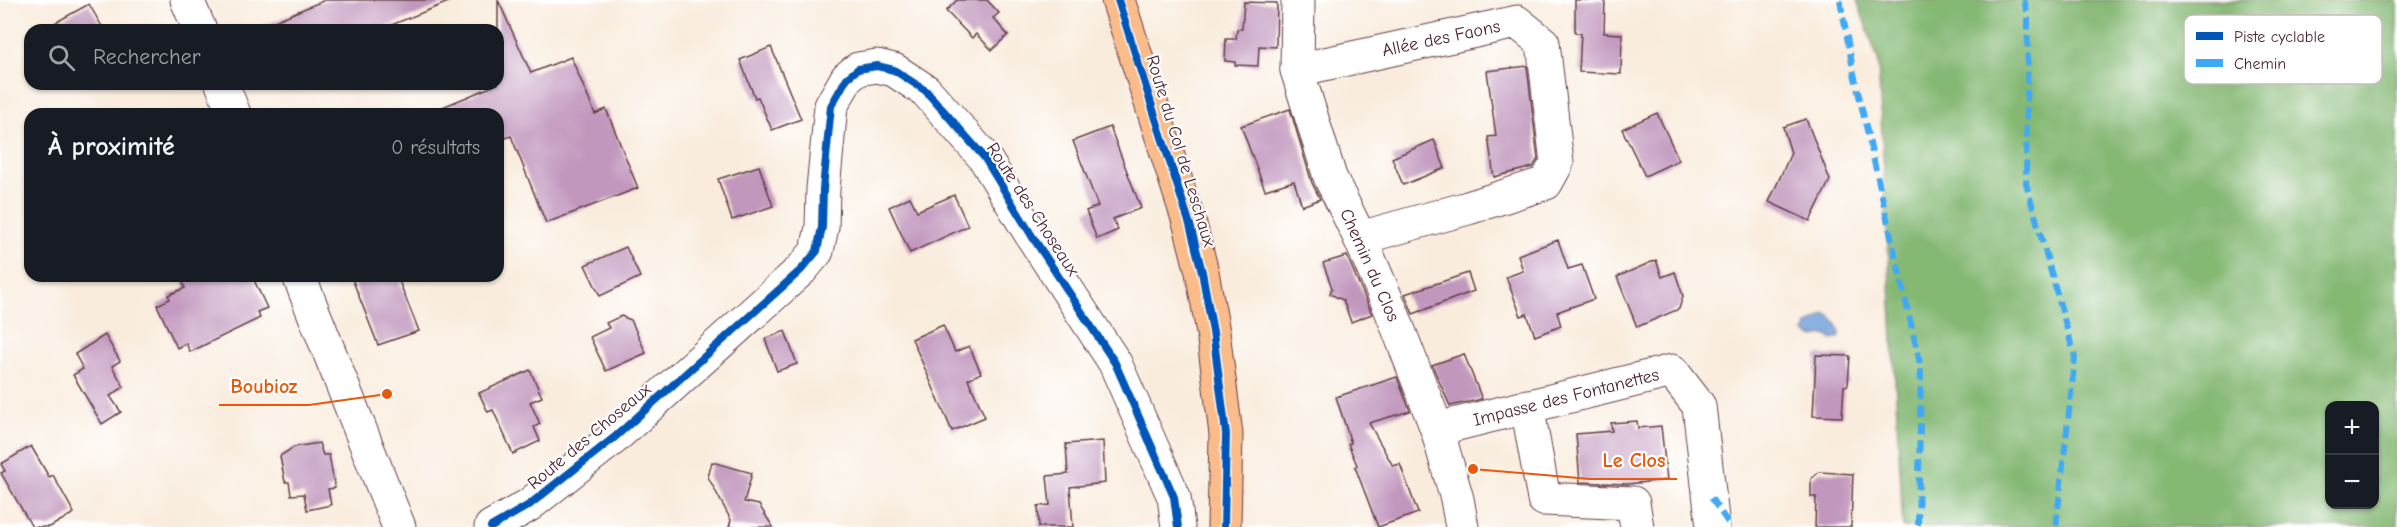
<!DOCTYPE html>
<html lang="fr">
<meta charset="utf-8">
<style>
:root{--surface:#171b24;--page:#242831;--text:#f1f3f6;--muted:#9ea1a6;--line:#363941}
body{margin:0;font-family:"Comic Neue",sans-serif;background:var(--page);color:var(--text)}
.controls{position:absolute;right:18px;bottom:18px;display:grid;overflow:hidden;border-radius:12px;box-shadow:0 2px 4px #0004}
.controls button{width:54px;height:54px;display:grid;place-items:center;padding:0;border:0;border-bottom:2px solid var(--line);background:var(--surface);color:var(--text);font:30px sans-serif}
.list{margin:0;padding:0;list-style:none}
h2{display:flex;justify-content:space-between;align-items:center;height:78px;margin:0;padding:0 24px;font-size:26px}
h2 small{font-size:20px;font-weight:400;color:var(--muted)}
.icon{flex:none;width:33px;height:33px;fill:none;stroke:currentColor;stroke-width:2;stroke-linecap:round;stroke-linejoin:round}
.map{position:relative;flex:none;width:2397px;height:527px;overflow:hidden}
.search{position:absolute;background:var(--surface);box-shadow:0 2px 4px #0004;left:24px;top:24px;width:480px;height:66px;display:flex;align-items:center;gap:15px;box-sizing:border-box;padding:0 21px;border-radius:18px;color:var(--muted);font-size:22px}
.panel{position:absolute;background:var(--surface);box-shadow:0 2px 4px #0004;left:24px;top:108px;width:480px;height:174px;border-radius:18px}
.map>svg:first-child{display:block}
.forest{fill:#84b873;stroke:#676c4f;stroke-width:1.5;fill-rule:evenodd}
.water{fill:#71a0da;stroke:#5e6082;stroke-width:1.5}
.building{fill:#c197be}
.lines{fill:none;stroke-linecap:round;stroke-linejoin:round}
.minor-casing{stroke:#643e46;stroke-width:35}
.major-casing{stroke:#643e46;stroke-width:35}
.minor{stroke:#fff;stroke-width:33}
.major{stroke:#f9bc8a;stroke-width:33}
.quiet{stroke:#3fa9f5;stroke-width:6;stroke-dasharray:12 6;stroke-linecap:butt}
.cycleway-casing{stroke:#fff;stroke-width:11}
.cycleway{stroke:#0057b8;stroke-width:8}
.labels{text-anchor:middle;stroke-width:4.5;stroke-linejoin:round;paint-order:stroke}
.street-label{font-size:18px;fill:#4a1f2b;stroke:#fff}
.key{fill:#fff;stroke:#c9bcbf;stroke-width:1.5}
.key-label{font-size:16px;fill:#4a1f2b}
.leader{fill:none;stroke:#e8590c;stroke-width:2}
.callout-dot{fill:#e8590c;stroke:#fff;stroke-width:2}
.callout-label{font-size:20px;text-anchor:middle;font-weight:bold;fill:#e8590c;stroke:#fff;stroke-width:4.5;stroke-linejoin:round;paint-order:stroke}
</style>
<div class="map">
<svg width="2397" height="527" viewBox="0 0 2397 527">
<rect width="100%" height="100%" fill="#fff"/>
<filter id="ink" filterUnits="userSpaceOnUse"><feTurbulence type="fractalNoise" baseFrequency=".0167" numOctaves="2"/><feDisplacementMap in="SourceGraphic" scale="12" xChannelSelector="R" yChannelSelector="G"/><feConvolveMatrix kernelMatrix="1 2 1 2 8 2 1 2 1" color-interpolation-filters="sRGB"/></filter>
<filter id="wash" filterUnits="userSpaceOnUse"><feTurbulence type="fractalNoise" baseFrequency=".008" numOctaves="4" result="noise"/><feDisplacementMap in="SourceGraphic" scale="24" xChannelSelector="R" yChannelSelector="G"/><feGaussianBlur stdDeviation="1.35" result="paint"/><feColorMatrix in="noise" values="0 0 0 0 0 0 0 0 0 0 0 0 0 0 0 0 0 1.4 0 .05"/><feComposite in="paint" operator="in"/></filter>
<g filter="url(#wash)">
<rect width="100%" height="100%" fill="#f9ecdd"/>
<path class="forest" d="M1857 0H2397V527H1903L1878 60ZM2330 406H2374V504H2330Z"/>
<path class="water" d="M1825 314C1834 316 1840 328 1840 337L1833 340 1826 335C1817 335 1812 341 1805 332L1807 325Z"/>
<g id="blocks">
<g class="building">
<polygon points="325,0 450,0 451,1 379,30 253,30"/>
<polygon points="498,0 531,73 571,57 595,114 606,109 638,188 546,223 511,136 498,141 498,114 426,114 498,84"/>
<polygon points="957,0 987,0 999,13 993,18 1008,35 992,50 976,34 972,38 946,11"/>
<polygon points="1575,0 1605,0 1604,33 1622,34 1621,74 1579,72 1581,33 1575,33"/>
<polygon points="1244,2 1277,3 1276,47 1259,46 1258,66 1235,65 1235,62 1225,61 1226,39 1236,39 1237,29 1242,29"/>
<polygon points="89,4 104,30 42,30"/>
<polygon points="771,47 801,119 772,130 758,97 755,98 740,60"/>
<polygon points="1527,66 1538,159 1533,167 1494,177 1488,137 1496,136 1487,71"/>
<polygon points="1290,109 1312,183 1320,199 1302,206 1294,181 1265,190 1241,126"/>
<polygon points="1657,113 1679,160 1645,176 1622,129"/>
<polygon points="1806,119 1830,180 1810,221 1769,202 1791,153 1783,127"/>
<polygon points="1110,127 1141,208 1113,219 1118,230 1097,239 1086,211 1098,206 1073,141"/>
<polygon points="1434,140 1445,168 1403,185 1392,158"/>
<polygon points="759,166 773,206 732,220 718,179"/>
<polygon points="954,195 968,226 910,253 889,207 910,197 917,211"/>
<polygon points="1558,240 1568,269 1582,265 1594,299 1557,312 1561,326 1535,336 1527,314 1521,316 1506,277 1523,271 1518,255"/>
<polygon points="626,247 640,277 600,296 585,265"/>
<polygon points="1347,256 1372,314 1351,322 1343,300 1330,294 1332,288 1323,263"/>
<polygon points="1656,260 1662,277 1675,272 1683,296 1679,309 1637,327 1617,277"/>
<polygon points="1468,273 1474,291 1413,314 1405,294"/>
<polygon points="195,276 252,276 267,308 257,312 260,318 190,352 186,343 177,348 157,305 170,299 168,295 185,288 182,281"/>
<polygon points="351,276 397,276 419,331 378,345"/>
<polygon points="621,316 631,320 646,353 606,371 590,337 609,328 606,323"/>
<polygon points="943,325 955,352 969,346 981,373 968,379 985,417 952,431 912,339"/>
<polygon points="785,331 797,364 777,371 765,339"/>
<polygon points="105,335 120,361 112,366 124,387 110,396 121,412 102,424 73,375 83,369 75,354"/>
<polygon points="1464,354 1482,399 1450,406 1432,365"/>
<polygon points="1816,355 1850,356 1848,385 1844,386 1842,417 1813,416"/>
<polygon points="530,370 542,397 530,402 540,424 534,427 540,441 513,454 493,410 488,412 479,393"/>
<polygon points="1397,377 1410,411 1369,423 1393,466 1400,464 1418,513 1378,527 1355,467 1357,465 1348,444 1351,443 1336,397"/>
<polygon points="1637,421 1638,428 1661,426 1667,480 1627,484 1580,482 1576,434 1612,431 1611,423"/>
<polygon points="1103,441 1105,483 1070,487 1073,527 1039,527 1038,506 1050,505 1047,476 1068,474 1066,444"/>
<polygon points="319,443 323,455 329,455 335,488 328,489 331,505 307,510 304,494 291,495 289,482 285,482 280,456 294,447"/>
<polygon points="31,446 49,477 53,475 74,513 50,527 32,527 1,473 5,471 1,464"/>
<polygon points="712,462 752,473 744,502 759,505 773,527 729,527 731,520 708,477"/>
<polygon points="1819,472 1853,474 1851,527 1815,527 1816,497 1811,497 1811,479"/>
</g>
</g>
</g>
<g filter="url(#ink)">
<use href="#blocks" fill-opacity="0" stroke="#643e46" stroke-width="1.5"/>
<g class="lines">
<g class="minor-casing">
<g id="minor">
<polyline points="187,0 200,30"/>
<polyline points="1298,0 1297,70 1330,177 1360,238 1391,310 1437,429 1457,499 1462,527"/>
<polyline points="1297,70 1517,22 1543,43 1557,163 1546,183 1468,208 1360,238"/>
<polyline points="222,84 234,114"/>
<polyline points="299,276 399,527"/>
<polyline points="1527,406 1544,499 1633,503 1637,527"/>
<polyline points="1437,429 1672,371 1699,406 1713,527"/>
<polyline points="491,527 529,505 615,437 801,270 817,251 822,227 823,189 831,106 847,78 858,69 877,66 894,70 926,91 984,157 1032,236 1115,363 1174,497 1178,527"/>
</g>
</g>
<g class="major-casing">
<polyline id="major" points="1118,0 1190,225 1202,272 1213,332 1226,434 1224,527"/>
</g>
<use href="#minor" class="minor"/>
<use href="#major" class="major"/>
<g class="quiet">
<polyline points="1840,0 1853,69 1921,368 1918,527"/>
<polyline points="2024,0 2028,16 2026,183 2075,358 2056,527"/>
<polyline points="1711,498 1731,527"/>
</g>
<g class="cycleway-casing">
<g id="cycleway">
<polyline points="1118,0 1190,225 1202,272 1213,332 1226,434 1224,527"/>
<polyline points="491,527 529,505 615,437 801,270 817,251 822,227 823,189 831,106 847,78 858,69 877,66 894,70 926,91 984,157 1032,236 1115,363 1174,497 1178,527"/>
</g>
</g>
<use href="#cycleway" class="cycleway"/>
</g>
</g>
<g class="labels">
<g class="street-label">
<text transform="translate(1441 38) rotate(-12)" y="6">Allée des Faons</text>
<text transform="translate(1181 151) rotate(73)" y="6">Route du Col de Leschaux</text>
<text transform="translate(1033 209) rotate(57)" y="6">Route des Choseaux</text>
<text transform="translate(1370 265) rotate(66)" y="6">Chemin du Clos</text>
<text transform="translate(1566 397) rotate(-14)" y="6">Impasse des Fontanettes</text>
<text transform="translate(589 436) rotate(-40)" y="6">Route des Choseaux</text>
</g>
</g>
<rect x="2184" y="15" width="198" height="69" rx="9" class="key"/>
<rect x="2196" y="32" width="27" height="8" fill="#0057b8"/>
<rect x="2196" y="59" width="27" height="8" fill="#3fa9f5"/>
<g class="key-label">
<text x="2234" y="42">Piste cyclable</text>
<text x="2234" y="69">Chemin</text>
</g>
<path class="leader" d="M387 394L309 405H219M1473 469L1590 479H1677"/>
<g class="callout-dot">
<circle cx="387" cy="394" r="6"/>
<circle cx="1473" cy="469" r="6"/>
</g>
<g class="callout-label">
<text x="264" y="393">Boubioz</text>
<text x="1634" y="467">Le Clos</text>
</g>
</svg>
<div class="controls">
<button>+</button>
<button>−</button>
</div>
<div class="search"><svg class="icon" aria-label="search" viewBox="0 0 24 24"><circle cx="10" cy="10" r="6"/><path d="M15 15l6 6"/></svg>Rechercher</div>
<section class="panel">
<h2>À proximité<small>0 résultats</small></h2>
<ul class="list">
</ul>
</section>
</div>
